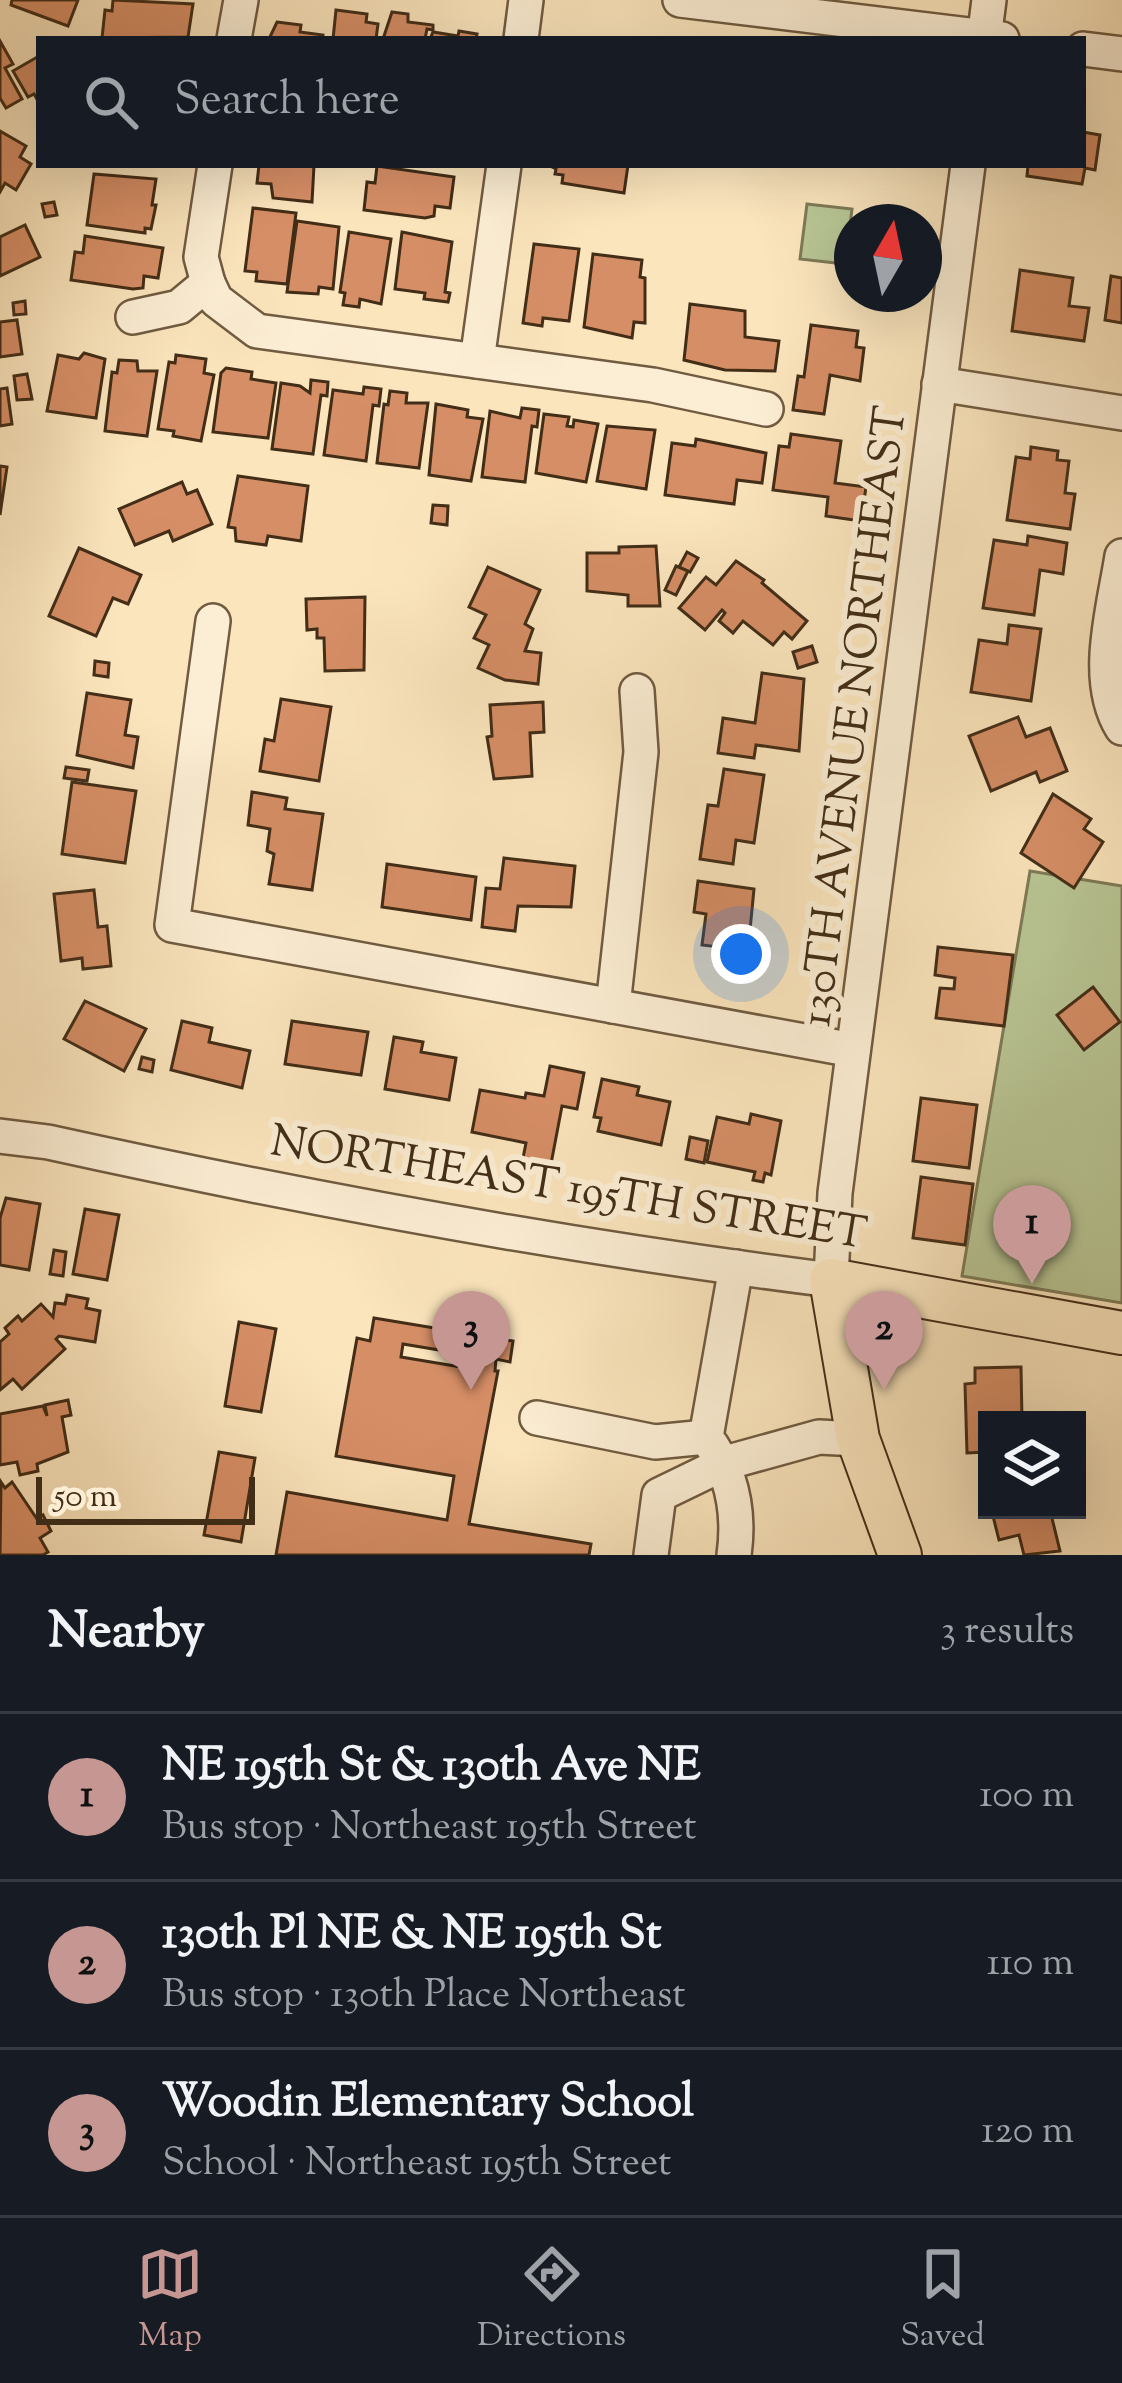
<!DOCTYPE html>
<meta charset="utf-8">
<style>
:root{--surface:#171b24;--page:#242831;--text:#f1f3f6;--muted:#9ea1a6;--line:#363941;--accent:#c59692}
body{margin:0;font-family:"Sorts Mill Goudy",serif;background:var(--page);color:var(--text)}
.controls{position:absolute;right:36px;bottom:36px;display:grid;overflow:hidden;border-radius:0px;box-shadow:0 12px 48px #0002}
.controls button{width:108px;height:108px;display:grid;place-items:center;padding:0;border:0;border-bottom:3px solid var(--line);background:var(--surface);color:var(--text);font:60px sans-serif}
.compass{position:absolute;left:834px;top:204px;width:108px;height:108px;border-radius:50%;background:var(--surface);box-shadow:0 12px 48px #0002;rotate:9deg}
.scale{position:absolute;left:36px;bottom:30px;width:219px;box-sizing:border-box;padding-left:12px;border:6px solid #422d17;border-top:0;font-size:33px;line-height:42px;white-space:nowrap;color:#422d17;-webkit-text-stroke:9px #fceed4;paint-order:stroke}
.you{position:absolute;left:741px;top:954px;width:42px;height:42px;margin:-30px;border:9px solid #fff;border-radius:50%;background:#1a73e8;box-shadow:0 0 0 18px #1a73e833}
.badge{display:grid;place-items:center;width:78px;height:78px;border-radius:50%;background:var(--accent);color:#111;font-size:39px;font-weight:700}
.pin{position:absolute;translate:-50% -99px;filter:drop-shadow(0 3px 6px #0008)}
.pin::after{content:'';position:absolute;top:63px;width:42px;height:36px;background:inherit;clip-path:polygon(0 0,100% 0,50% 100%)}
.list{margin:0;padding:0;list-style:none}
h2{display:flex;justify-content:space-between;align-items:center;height:156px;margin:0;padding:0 48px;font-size:51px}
h2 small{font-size:39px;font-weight:400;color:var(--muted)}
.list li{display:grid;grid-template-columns:78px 1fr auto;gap:36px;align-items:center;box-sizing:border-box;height:168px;padding:0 48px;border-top:3px solid var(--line)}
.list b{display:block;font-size:45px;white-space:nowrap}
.list p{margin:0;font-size:39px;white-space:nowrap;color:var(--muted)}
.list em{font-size:39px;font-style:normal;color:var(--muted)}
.icon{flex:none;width:66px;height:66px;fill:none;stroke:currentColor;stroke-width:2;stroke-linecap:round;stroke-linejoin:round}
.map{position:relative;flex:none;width:1122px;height:1555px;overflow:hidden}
.search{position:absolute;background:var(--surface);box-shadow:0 12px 48px #0002;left:36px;right:36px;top:36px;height:132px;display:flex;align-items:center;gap:30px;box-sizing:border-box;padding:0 42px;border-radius:0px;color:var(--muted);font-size:45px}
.sheet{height:660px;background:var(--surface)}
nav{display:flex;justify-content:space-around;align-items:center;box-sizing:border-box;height:168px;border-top:3px solid var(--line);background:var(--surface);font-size:33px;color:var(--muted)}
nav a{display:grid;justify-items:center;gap:6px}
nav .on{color:var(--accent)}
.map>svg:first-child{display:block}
.green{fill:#b9c695;stroke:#7e7a56;stroke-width:3}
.building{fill:#d68e66;stroke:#422d17;stroke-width:3;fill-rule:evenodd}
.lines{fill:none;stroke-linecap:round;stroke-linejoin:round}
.minor-casing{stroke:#705b40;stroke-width:38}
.major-casing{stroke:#422d17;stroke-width:46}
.minor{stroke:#fceed4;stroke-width:33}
.major{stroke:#fbe5bd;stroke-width:42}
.labels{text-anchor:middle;stroke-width:12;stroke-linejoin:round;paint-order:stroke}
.street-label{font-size:45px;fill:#422d17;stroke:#fceed4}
</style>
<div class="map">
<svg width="1122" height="1555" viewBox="0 0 1122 1555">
<rect width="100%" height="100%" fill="#fbe5bd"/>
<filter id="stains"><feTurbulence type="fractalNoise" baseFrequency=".00167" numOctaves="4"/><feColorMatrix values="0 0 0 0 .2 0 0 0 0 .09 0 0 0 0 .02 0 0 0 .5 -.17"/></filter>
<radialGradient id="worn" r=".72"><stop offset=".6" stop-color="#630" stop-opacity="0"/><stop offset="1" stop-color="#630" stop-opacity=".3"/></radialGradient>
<g class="green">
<polygon points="807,204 852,209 845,264 800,259"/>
<polygon points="1030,871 1122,886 1122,1303 962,1276"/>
</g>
<g class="building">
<polygon points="12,0 78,0 68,26 11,5"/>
<polygon points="113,0 193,4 188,37 102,38 105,10 112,11"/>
<polygon points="336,10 367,14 366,22 378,24 376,39 333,39"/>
<polygon points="392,12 408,14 408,22 433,25 433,30 427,29 425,39 383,39"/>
<polygon points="277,22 301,25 300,32 323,35 323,39 269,39"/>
<polygon points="459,31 477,34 476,39 430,39 433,32 458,36"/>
<polygon points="0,41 13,64 5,68 22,99 6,108 0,98"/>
<polygon points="39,56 39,103 34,94 28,97 13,71"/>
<polygon points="0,131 26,146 20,157 31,164 16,190 5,183 0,192"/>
<polygon points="1083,132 1100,135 1095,170 1085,168 1082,184 1027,176 1028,165 1083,165"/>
<polygon points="259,165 314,165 312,202 273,198 271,184 257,183"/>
<polygon points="548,165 628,165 624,193 562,183 563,175 555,174 556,169"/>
<polygon points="377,166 454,177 450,208 435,206 434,216 425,218 364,210 367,182 375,183"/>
<polygon points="94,174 156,179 152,205 156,205 151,229 145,228 145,233 87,225"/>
<polygon points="54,202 57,215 45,217 42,204"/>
<polygon points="253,208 296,213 287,284 256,281 257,272 245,271"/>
<polygon points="297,221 339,227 333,289 319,287 318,294 287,292"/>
<polygon points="25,225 40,257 0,276 0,237"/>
<polygon points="349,232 391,239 381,304 360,299 359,307 343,305 345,293 340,292"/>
<polygon points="402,232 452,242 445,292 450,293 448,302 424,299 425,293 395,289"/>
<polygon points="85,236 163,248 158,278 144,276 143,288 133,289 71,280 75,252 83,253"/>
<polygon points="534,244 579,249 569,321 543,318 542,326 523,323"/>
<polygon points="593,254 642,260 640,277 645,278 645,323 634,322 632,338 584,327"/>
<polygon points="1020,270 1073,278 1069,306 1089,308 1084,341 1012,331"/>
<polygon points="1111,276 1122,278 1122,323 1105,320"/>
<polygon points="25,301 26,314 14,315 13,303"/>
<polygon points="690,304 745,311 745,337 779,341 775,371 725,370 684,360"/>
<polygon points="17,320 22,354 0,357 0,322"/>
<polygon points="811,325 858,331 856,347 864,348 860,381 830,375 824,414 793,410 798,376 804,377"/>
<polygon points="84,353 105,359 96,418 47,411 58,355 79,359"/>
<polygon points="176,355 206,359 204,373 214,375 201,441 173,436 174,431 158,429 169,362 175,363"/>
<polygon points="119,360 137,361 138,371 157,371 147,436 105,431 112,372 117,373"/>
<polygon points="226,368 252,372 251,379 276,383 268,438 213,432 221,373"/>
<polygon points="27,374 32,399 17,400 14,376"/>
<polygon points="311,380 328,382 327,396 321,395 313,454 272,449 281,383 300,386 310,393"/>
<polygon points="364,387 381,389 379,406 373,405 366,461 324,455 333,390 363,394"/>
<polygon points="7,388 12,424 0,426 0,389"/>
<polygon points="390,391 407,393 406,403 428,403 419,468 377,463 384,404 388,405"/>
<polygon points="436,404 468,410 467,417 483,419 471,481 429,475"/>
<polygon points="522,408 539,410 537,427 532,426 525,482 482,477 490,411 520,418"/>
<polygon points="544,414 569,417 567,426 573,427 574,420 598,424 586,482 536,473"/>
<polygon points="607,426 655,430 646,489 597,481"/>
<polygon points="791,434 841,441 835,483 866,487 861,521 826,516 828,497 773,490 779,446 789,447"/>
<polygon points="696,439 766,453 762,483 737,480 734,504 665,495 672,443 695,446"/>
<polygon points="1031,447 1058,451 1057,460 1069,461 1065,493 1075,494 1070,529 1007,520 1016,457 1030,459"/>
<polygon points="0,466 7,467 0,515"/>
<polygon points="238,476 308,486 301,541 268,536 266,545 236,541 235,528 228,527"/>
<polygon points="182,482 187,494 197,490 212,524 173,541 169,531 135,545 119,509"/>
<polygon points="433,505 448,506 447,525 431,523"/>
<polygon points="1028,536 1067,543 1063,574 1040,570 1034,615 983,608 994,540 1027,545"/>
<polygon points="656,546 660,606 628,606 628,595 587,591 587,553 619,553 619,547"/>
<polygon points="79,548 141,575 128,604 113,598 96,636 49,616"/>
<polygon points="687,552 698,558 690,572 679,567"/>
<polygon points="736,561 764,580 762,583 807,621 792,639 784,632 773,645 743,621 733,633 719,621 725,613 722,610 705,630 679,608 706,577 716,585"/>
<polygon points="676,566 688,571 676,595 665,590"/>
<polygon points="488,567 540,590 525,624 533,629 525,651 541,653 538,684 505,680 478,668 489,645 474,638 486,615 469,607"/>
<polygon points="365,597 364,670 325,671 324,638 317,638 317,629 307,630 306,599"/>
<polygon points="1009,625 1041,629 1031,701 971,692 979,640 1007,644"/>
<polygon points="812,646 817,662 798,668 793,652"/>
<polygon points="95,661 109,663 108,677 94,675"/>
<polygon points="762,673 804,679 799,751 756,745 754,758 718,753 723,718 755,723"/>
<polygon points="87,693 131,700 125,735 138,737 133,768 77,755"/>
<polygon points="281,699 331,707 319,781 260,771 265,739 274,741"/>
<polygon points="543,702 544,732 530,733 532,776 494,779 487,737 492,736 490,705"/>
<polygon points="1018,717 1026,737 1050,728 1067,771 1040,782 1036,772 991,791 969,736"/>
<polygon points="66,767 89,770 87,781 64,778"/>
<polygon points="724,769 764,775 754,843 736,840 733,864 700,859 708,805 718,806"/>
<polygon points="72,782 136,791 125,863 62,854"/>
<polygon points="252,792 287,798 285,809 323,814 312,890 269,884 274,854 267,851 270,829 248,825"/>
<polygon points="1053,794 1091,819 1084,829 1103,842 1074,888 1021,853"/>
<polygon points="504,858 575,866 571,907 518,906 515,931 482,927 486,888 500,889"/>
<polygon points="387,864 476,877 471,920 382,907"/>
<polygon points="698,881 754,889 747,961 719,957 720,947 702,945 706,914 694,912"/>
<polygon points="94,890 98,927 107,926 111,966 83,969 82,958 61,961 54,894"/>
<polygon points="938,947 1013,955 1004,1026 936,1018 940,988 954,989 955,978 935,975"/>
<polygon points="1093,987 1120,1022 1084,1050 1057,1015"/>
<polygon points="85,1001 146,1029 124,1071 64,1039"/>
<polygon points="182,1021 212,1028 209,1042 250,1051 242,1088 171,1070"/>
<polygon points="292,1021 368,1032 361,1075 285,1064"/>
<polygon points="394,1037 423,1042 421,1052 456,1058 449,1100 385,1089"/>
<polygon points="142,1057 154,1060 152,1072 139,1069"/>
<polygon points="550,1066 584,1073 577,1109 562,1106 551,1164 523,1158 526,1143 472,1132 480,1090 525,1098 526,1093 544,1096"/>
<polygon points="602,1079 639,1087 637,1095 670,1102 661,1145 598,1131 601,1118 594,1117"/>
<polygon points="921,1098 977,1105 969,1168 913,1161"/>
<polygon points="751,1114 781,1121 771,1175 765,1173 763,1182 753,1180 755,1172 707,1162 717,1117 749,1124"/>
<polygon points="690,1137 708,1141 704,1163 686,1159"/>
<polygon points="921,1177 973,1184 965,1245 913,1238"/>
<polygon points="6,1198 40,1204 29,1270 0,1265 0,1218"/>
<polygon points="85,1209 119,1215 107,1280 73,1274"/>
<polygon points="54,1250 66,1252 63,1276 50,1274"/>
<polygon points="67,1295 88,1299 86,1308 100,1311 95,1342 59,1336 56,1339 65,1349 22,1389 13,1379 0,1390 0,1342 9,1334 5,1328 18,1316 22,1321 41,1304 53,1317 55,1303 65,1304"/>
<path d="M374 1318 513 1341 510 1362 496 1359 495 1371H498L469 1524 591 1544 589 1555H276L287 1492 447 1520 454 1476 336 1456 357 1338 370 1341ZM403 1344 475 1356 473 1369 401 1357Z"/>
<polygon points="239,1322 276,1329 261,1412 225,1406"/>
<polygon points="1021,1367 1022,1420 987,1420 987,1452 967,1453 965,1384 975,1383 975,1368"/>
<polygon points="68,1400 71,1415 62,1417 68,1452 37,1464 38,1471 20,1475 17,1462 0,1465 0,1414 43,1406 47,1416 45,1405"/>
<polygon points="219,1452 255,1458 241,1542 204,1535"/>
<polygon points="1,1482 5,1488 12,1482 37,1519 43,1515 51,1531 40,1538 48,1552 43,1555 0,1555"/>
<polygon points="1000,1510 1050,1510 1060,1551 1024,1555 1019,1535 999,1540 992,1512"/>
</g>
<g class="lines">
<g class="minor-casing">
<g id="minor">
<polyline points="680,0 1002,39"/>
<polyline points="234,39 241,0"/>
<polyline points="521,39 526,0"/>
<polyline points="984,39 989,0"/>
<polyline points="1083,49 1122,54"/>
<polyline points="208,283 201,257 215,165"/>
<polyline points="133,317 179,307 208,283 216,300 257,331 653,385 766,409"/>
<polyline points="477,361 504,165"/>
<polyline points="939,384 1122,413"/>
<path d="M1122 556C1114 608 1092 680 1122 728"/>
<polyline points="213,621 172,925 853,1050"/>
<polyline points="613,1006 641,752 637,691"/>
<path d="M0 1136 48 1142C307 1199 569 1247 831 1280L835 1193 968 165"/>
<polyline points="537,1418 655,1442 706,1437"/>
<polyline points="651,1555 659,1495 725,1463 819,1437 858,1439"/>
<path d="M734 1555C740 1512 732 1472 706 1437L736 1267"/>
</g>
</g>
<g class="major-casing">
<polyline id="major" points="900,1555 858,1439 831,1280 1122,1333"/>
</g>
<use href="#minor" class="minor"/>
<use href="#major" class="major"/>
</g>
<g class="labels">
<g class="street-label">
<text transform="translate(851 716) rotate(-83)" y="16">130TH AVENUE NORTHEAST</text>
<text transform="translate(569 1185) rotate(9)" y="16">NORTHEAST 195TH STREET</text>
</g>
</g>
<rect width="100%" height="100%" filter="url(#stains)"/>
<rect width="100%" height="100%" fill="url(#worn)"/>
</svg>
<div class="controls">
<button><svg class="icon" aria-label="layers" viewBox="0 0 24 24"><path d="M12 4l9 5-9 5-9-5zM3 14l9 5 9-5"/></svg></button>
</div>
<svg class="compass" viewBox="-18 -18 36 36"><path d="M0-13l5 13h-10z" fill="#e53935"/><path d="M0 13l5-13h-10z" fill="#9ea1a6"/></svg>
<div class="scale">50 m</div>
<div class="you"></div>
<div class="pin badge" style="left:1032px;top:1284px">1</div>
<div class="pin badge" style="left:884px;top:1390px">2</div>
<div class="pin badge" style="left:471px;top:1390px">3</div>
<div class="search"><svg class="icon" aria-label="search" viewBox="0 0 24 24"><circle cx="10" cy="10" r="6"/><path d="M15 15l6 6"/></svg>Search here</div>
</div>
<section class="sheet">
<h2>Nearby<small>3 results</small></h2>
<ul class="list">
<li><span class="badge">1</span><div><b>NE 195th St &amp; 130th Ave NE</b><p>Bus stop · Northeast 195th Street</p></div><em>100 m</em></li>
<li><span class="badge">2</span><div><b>130th Pl NE &amp; NE 195th St</b><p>Bus stop · 130th Place Northeast</p></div><em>110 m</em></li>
<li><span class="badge">3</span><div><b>Woodin Elementary School</b><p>School · Northeast 195th Street</p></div><em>120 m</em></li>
</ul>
</section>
<nav>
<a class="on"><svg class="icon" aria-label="map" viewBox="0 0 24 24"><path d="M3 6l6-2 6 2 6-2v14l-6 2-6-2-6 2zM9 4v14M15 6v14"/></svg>Map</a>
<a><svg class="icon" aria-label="directions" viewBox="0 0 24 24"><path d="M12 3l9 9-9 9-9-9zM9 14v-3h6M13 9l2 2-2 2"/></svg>Directions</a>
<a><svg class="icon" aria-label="saved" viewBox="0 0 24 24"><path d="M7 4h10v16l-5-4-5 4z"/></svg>Saved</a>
</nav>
